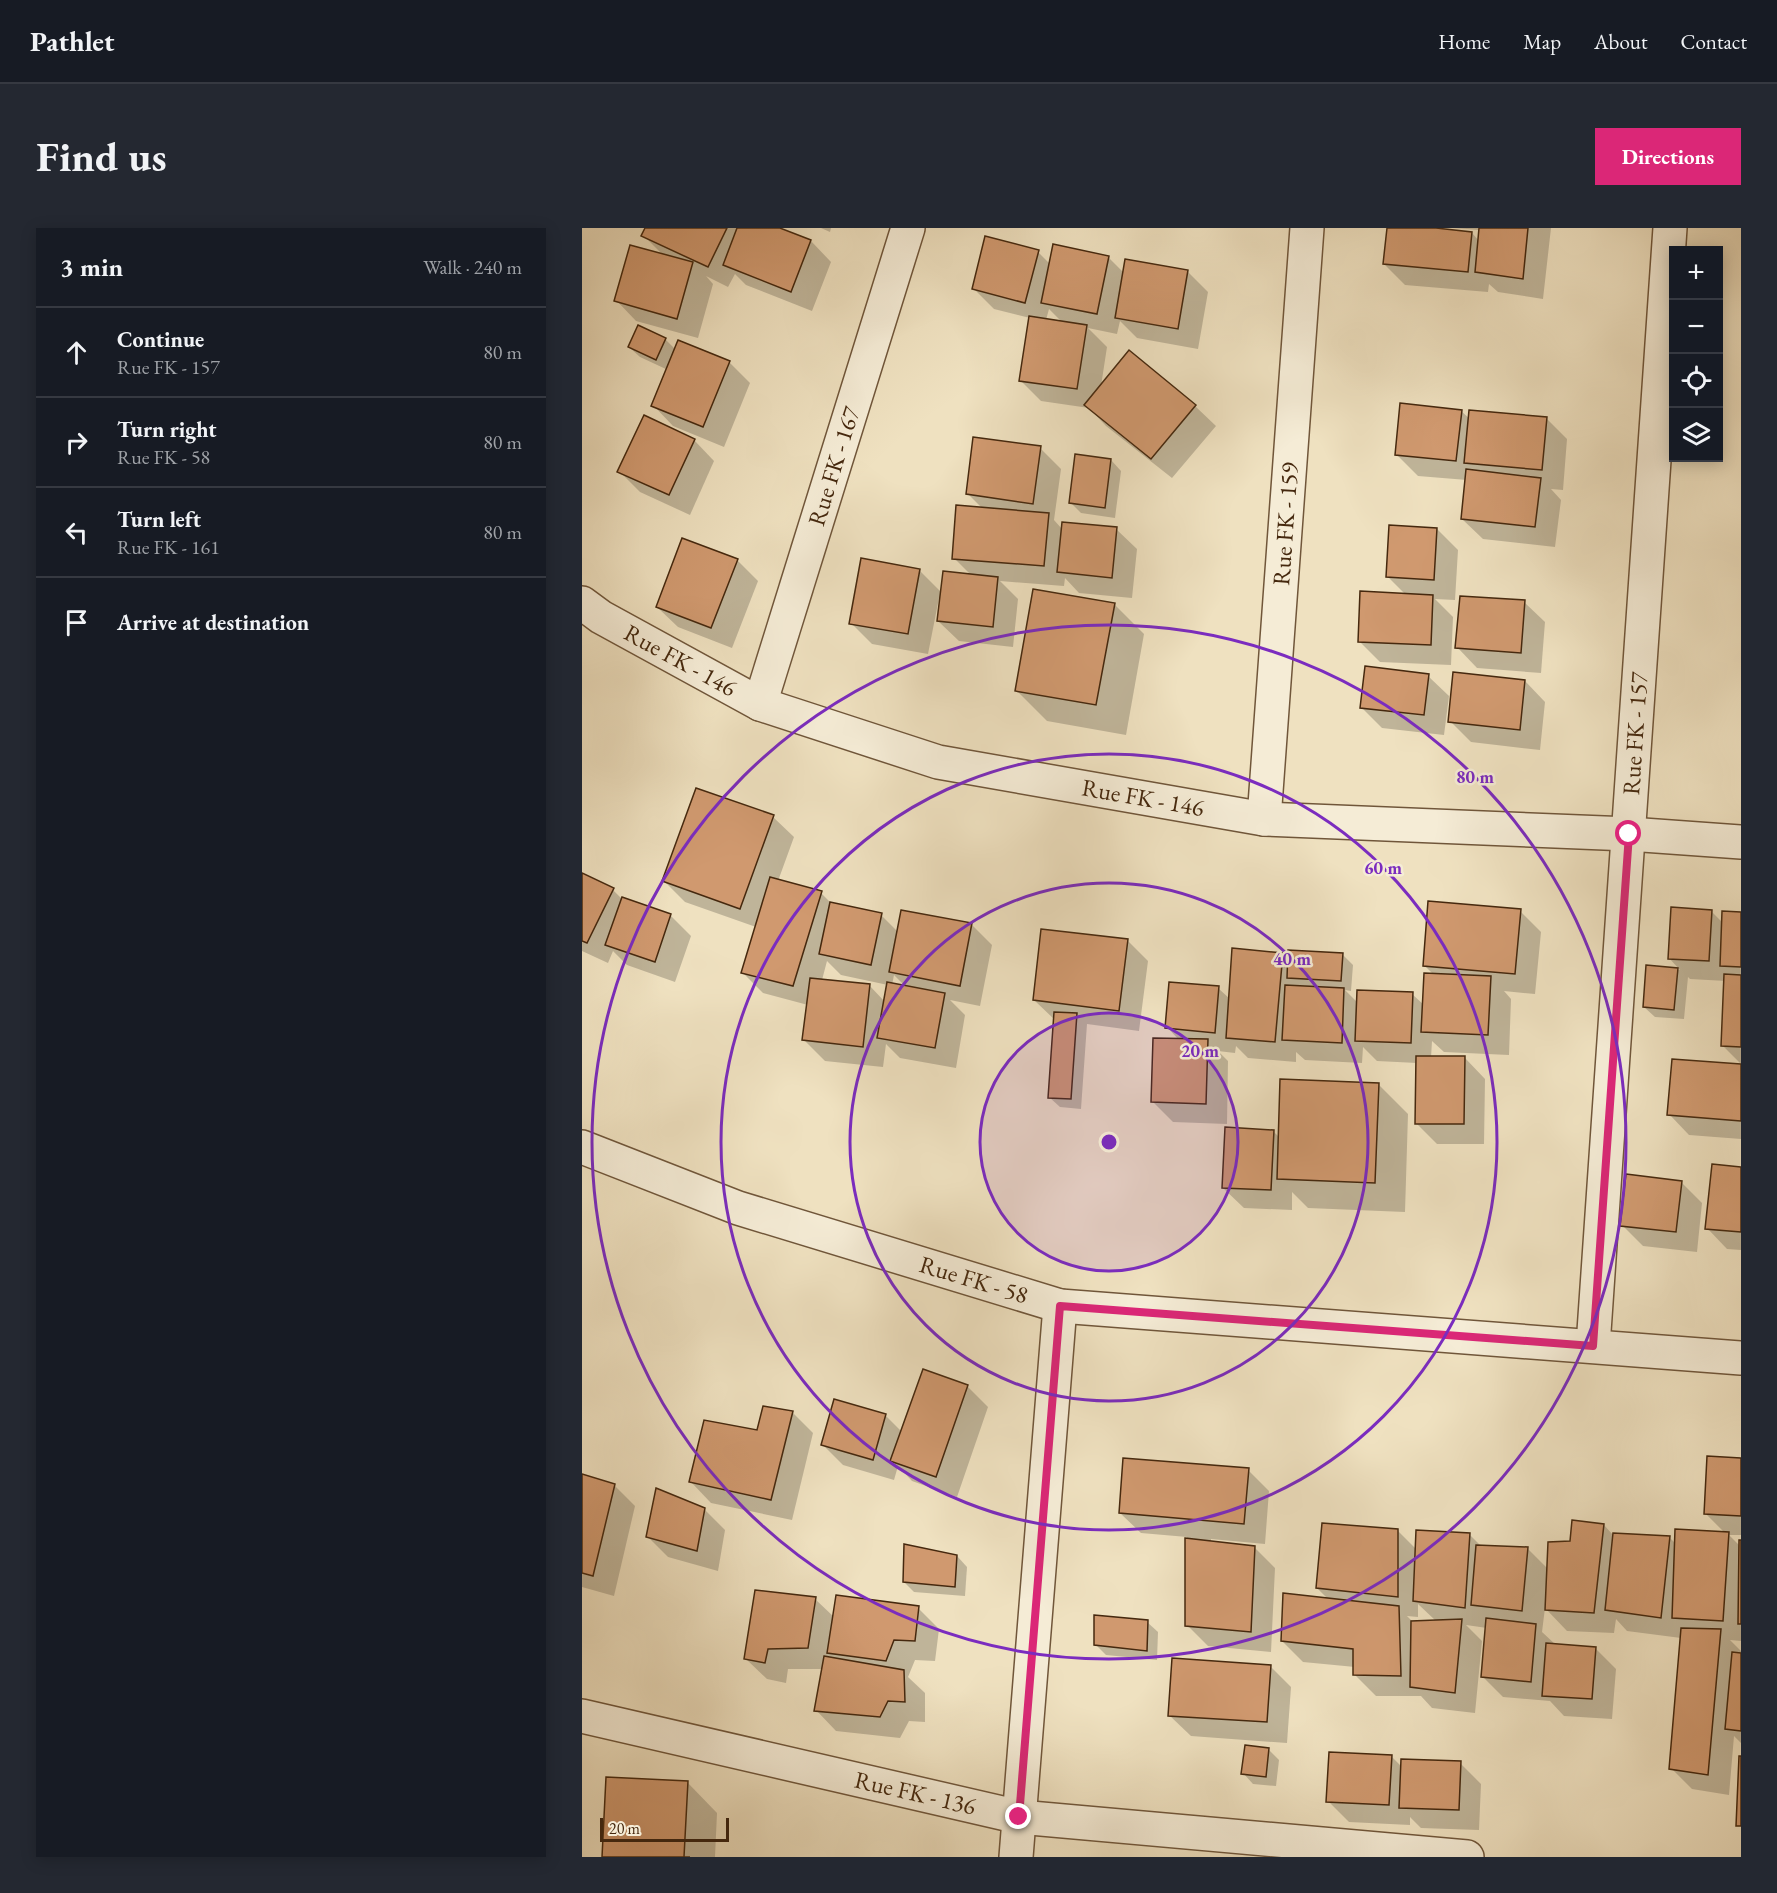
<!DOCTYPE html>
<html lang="en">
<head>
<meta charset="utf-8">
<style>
	:root { --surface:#171b24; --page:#242831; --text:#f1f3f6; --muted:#9ea1a6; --line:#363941; --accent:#db2777 }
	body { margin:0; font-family:"EB Garamond",serif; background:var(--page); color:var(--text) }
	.controls { position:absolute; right:18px; top:18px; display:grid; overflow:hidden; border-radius:0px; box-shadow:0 3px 15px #0003 }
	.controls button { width:54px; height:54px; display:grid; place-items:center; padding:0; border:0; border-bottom:2px solid var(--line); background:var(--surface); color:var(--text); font:30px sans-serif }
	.scale { position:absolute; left:18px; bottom:15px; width:129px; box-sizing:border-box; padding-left:6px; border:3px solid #45280e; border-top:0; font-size:16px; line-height:21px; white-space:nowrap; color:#45280e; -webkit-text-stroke:4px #f5ecd6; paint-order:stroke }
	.stop { position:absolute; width:18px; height:18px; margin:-14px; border:4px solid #db2777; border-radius:50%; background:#fff }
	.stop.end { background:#db2777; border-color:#fff; box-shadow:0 2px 6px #0008 }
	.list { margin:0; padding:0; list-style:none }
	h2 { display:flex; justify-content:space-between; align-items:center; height:78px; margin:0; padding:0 24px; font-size:26px }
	h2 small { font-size:20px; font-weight:400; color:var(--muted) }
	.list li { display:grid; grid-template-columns:39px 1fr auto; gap:18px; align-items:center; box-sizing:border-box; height:90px; padding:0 24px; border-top:2px solid var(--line) }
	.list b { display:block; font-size:22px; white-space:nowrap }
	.list p { margin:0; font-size:20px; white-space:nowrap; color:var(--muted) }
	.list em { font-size:20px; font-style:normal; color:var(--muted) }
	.icon { flex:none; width:33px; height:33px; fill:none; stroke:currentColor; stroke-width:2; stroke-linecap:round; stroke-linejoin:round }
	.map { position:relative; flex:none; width:1159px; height:1629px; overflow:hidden; border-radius:0px }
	header { display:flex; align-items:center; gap:36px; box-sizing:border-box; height:84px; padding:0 30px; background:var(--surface); border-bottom:2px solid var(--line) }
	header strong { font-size:28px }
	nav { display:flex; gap:33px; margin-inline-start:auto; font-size:21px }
	.intro { display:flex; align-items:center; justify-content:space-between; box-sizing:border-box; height:144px; padding:0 36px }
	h1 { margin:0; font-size:42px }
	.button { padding:15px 27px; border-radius:0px; background:var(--accent); color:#fff; font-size:21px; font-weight:700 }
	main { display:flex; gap:36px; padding:0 36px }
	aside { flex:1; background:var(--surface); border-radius:0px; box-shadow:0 3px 15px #0003 }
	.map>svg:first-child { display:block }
	.shadow { fill:#0003; fill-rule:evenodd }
	.building { fill:#d0996f; stroke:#45280e; stroke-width:1.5 }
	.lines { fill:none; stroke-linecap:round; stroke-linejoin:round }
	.minor-casing { stroke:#70563a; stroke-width:36 }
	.minor { stroke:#f5ecd6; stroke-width:33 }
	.route { stroke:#db2777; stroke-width:8 }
	.ring { fill:none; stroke:#7b2cbf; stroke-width:3 }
	.labels { text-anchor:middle; stroke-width:5; stroke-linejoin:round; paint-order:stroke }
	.street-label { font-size:24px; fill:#45280e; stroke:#f5ecd6 }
	.centre { fill:#7b2cbf; stroke:#f5ecd6; stroke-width:3 }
	.ring-label { font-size:18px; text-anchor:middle; font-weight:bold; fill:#7b2cbf; stroke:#f5ecd6; stroke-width:5; stroke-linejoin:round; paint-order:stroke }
</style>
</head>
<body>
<header>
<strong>Pathlet</strong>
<nav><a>Home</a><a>Map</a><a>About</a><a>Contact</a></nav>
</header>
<div class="intro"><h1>Find us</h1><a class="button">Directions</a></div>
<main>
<aside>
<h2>3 min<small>Walk · 240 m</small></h2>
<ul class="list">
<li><svg class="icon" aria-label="ahead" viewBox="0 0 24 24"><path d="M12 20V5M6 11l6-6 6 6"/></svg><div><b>Continue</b><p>Rue FK - 157</p></div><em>80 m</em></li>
<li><svg class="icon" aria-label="right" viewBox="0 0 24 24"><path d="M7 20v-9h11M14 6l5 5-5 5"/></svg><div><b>Turn right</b><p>Rue FK - 58</p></div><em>80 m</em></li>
<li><svg class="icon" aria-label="left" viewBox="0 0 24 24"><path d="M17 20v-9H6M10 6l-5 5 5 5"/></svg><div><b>Turn left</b><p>Rue FK - 161</p></div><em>80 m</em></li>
<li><svg class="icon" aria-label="arrive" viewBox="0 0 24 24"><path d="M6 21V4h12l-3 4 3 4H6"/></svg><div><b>Arrive at destination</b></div></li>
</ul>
</aside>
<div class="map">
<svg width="1159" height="1629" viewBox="0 0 1159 1629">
	<rect width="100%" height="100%" fill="#efe1c0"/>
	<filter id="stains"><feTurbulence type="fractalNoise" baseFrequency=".00333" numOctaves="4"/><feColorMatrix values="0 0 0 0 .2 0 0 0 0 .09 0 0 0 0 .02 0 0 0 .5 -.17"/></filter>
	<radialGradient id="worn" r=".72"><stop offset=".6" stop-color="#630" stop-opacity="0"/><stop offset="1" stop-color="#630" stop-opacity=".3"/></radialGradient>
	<!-- shadow -->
	<g class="shadow">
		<polygon points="65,0 194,0 229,13 249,34 230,83 164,57 153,46 146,59 124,48 131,56 116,110 54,93 34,72 81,27 61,7"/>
		<polygon points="239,0 249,0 248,4"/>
		<polygon points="806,0 839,0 890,5 897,13 898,2 872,0 969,0 961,71 916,64 907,56 906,64 823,57 802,36"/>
		<path d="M456 24 468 36 526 29 542 45 605 43 626 64 616 121 555 110 538 93 535 106 506 100 525 119 519 158 613 178 634 198 590 250 524 198 507 180 459 173 438 152 448 90 412 81 391 60ZM467 81 481 95 464 92Z"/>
		<polygon points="83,111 94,122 147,134 168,155 142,219 91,198 71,177 86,142 58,129 47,119"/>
		<polygon points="879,183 888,191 964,190 985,211 981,262 969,261 979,272 973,319 901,311 880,291 885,252 836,248 815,227"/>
		<polygon points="112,212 132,233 108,287 58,264 37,243"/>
		<polygon points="458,220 479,241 472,292 480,301 534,301 555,321 550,370 497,365 483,350 482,358 418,353 436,371 431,419 377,413 356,393 359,370 357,370 346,426 290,416 269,395 337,342 360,365 389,347 372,330 401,281 385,265"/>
		<polygon points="529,232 539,243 533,290 499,285 489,275"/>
		<polygon points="855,301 876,322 873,372 853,371 871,389 869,437 798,434 777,413 824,367 806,349"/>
		<polygon points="155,332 176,353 150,420 96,399 75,379"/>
		<polygon points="942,374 963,394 959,445 895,440 875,419"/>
		<polygon points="532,376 562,406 544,507 465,493 435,463"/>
		<polygon points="846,448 867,468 862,507 800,500 779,479"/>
		<polygon points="943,453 963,474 958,522 889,514 868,493"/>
		<path d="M191 589 212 609 196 653 239 665 251 677 299 687 316 704 389 696 410 717 398 778 368 772 383 787 374 840 318 830 304 816 301 839 243 833 222 812 226 777 181 765 161 745 174 699 103 674 82 653ZM245 733 259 747 306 757 303 774 287 757 240 752ZM312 747 324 759 310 757Z"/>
		<polygon points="0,647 31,662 40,671 88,687 109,708 93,754 45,737 31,723 26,735 0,723"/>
		<polygon points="938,683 959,704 953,766 922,763 929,771 927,827 862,824 850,813 849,830 883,830 903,851 902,916 855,916 834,895 835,835 795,833 781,819 780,835 723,832 714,824 714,834 666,830 654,818 653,825 636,823 646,833 645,896 591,894 570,873 597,812 585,799 636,760 648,771 700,726 707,733 761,727 771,737 769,763 763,762 776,775 830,766 842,777 852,747 842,737"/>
		<polygon points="1129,683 1141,695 1142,685 1159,686 1159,836 1140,817 1144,753 1108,751 1106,749 1102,791 1073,789 1062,779 1066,739 1098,742 1087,730"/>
		<polygon points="545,712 566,733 557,803 505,796 499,881 478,879 467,869 473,792 452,772"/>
		<polygon points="1091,832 1159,838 1159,911 1107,907 1087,886"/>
		<polygon points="796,856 826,886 823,984 726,980 710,964 710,982 662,980 641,960 691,903 698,910"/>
		<polygon points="1131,937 1159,940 1159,1022 1145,1021 1125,1000"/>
		<polygon points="1099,954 1120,975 1115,1024 1061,1018 1040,997"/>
		<polygon points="385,1158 406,1179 375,1269 330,1253 316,1238 312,1252 261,1237 240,1216 303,1187 320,1204"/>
		<polygon points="210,1184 231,1205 210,1292 129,1275 109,1254 176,1203"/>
		<path d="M1126 1230 1159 1232V1307H1147L1158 1318 1159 1313V1413L1148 1412 1159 1423V1515L1152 1508 1147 1567 1110 1561 1089 1540 1099 1410 1045 1403 1034 1391 1032 1405 985 1403 963 1380 960 1404 974 1417 1013 1420 1034 1441 1030 1491 982 1488 968 1473 921 1469 900 1448 905 1400 884 1397 900 1413 893 1485 850 1480 839 1468H794L773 1447V1439L721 1434 700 1413 747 1372 735 1360 816 1303 835 1322 887 1306 900 1319 945 1320 966 1341 990 1315 1022 1297 1031 1307 1087 1309 1094 1316 1144 1306 1124 1286ZM836 1376 854 1393 831 1394 825 1388 836 1389Z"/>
		<polygon points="666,1242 687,1263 683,1316 629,1311 629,1314 672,1319 693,1340 689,1424 626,1418 605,1397 605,1309 559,1305 538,1285"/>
		<polygon points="0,1248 32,1257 53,1278 32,1368 0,1359"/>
		<polygon points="122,1281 143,1302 136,1343 86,1329 65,1308"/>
		<polygon points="375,1328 385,1339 383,1368 332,1364 322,1354"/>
		<polygon points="233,1371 252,1389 336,1380 357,1401 353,1433 333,1432 326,1449 343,1465 343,1494 327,1493 318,1510 254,1503 234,1482 241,1441 206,1441 204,1455 185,1451 164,1431"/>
		<polygon points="565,1394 576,1404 575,1432 524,1427 513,1416"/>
		<polygon points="688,1438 709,1459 705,1515 609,1508 588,1488"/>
		<polygon points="687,1522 697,1532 694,1558 671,1556 661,1545"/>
		<polygon points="809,1528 820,1539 878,1535 899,1556 897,1602 839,1600 828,1589 828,1597 767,1594 746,1573"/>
		<polygon points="105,1554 135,1585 133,1629 21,1629"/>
	</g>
	<!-- building -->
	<g class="building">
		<polygon points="63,0 145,0 126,39 59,8"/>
		<polygon points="155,0 198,0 229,12 209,64 141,37"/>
		<polygon points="805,0 854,0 890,4 886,44 801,36"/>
		<polygon points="897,0 946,0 941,51 893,44"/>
		<polygon points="403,8 457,22 443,75 390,61"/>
		<polygon points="471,16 527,28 515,86 459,75"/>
		<polygon points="48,17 111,34 95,91 32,73"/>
		<polygon points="543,31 606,42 596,101 533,90"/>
		<polygon points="447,88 505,97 495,161 437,153"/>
		<polygon points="56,97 84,110 74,132 46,119"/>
		<polygon points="96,112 148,133 121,199 69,178"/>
		<polygon points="547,122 614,177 569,231 502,177"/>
		<polygon points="818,175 880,182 874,233 813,227"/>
		<polygon points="887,182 965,189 960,242 882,235"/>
		<polygon points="62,187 113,211 87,267 35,244"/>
		<polygon points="391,209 459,218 451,276 384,266"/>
		<polygon points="493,226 529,231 523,280 487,275"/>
		<polygon points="884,241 959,250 953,299 879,291"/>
		<polygon points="374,277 467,285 462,338 370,331"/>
		<polygon points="480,294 535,299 530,350 475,344"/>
		<polygon points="807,297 855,300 852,352 804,349"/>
		<polygon points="100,310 156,331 129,400 74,379"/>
		<polygon points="279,330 338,341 326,406 267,396"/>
		<polygon points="361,343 416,349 411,399 355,393"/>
		<polygon points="451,361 533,375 514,477 433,463"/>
		<polygon points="778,363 851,367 849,417 776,414"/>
		<polygon points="878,368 943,372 939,425 873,420"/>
		<polygon points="783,438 847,446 842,487 778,480"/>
		<polygon points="871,444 943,452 938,502 866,494"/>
		<polygon points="114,560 192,587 158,681 80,653"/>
		<polygon points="0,645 32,660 5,715 0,713"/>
		<polygon points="188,649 240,663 211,758 159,745"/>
		<polygon points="40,669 89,686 73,734 23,717"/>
		<polygon points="846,673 939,681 933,746 841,738"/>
		<polygon points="248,674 300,685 289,737 237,726"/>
		<polygon points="1089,679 1130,682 1127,733 1086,731"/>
		<polygon points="319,682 390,695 378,758 307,744"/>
		<polygon points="1140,683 1159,684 1159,739 1138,738"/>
		<polygon points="459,701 546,711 537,783 451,772"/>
		<polygon points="650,720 701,725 693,814 644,810"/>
		<polygon points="706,722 761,725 759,753 705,750"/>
		<polygon points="1064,737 1096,740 1092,782 1061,779"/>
		<polygon points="842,745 909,748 906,807 839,804"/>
		<polygon points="1142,746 1159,747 1159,819 1139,818"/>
		<polygon points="228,750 288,756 281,819 220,812"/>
		<polygon points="305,754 363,765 353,820 295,810"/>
		<polygon points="587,754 637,758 633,805 583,800"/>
		<polygon points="703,757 762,760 760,815 700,812"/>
		<polygon points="775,762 831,764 829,815 773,813"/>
		<polygon points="472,784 495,785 489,871 466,870"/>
		<polygon points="571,810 626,811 624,876 569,874"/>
		<polygon points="834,828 883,828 882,896 833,896"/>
		<polygon points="1090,831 1159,836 1159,893 1085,887"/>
		<polygon points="698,851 797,855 793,955 695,951"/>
		<polygon points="643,899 692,902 689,962 640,960"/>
		<polygon points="1130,936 1159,939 1159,1004 1123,1001"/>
		<polygon points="1044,946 1100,953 1094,1004 1038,998"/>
		<polygon points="341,1141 386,1157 354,1249 308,1233"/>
		<polygon points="252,1171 304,1186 291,1232 239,1217"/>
		<polygon points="181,1178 211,1183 189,1272 107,1254 122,1192 175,1202"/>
		<polygon points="1125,1228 1159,1230 1159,1288 1122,1286"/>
		<polygon points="541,1230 667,1240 662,1296 537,1285"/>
		<polygon points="0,1246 33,1256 11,1348 0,1345"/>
		<polygon points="74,1260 123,1280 115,1323 64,1309"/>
		<polygon points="990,1292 1022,1296 1012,1385 963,1382 966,1314 988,1313"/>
		<polygon points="740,1295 816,1301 816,1369 734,1360"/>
		<polygon points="1093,1301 1147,1304 1141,1393 1090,1390"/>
		<polygon points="834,1302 888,1305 883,1380 831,1373"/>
		<polygon points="1031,1305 1088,1308 1079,1390 1023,1382"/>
		<polygon points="603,1310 673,1318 669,1404 603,1398"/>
		<polygon points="1157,1312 1159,1312 1159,1396 1156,1396"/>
		<polygon points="322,1316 375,1327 373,1359 321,1354"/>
		<polygon points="894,1317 946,1319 940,1383 889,1377"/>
		<polygon points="173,1362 234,1369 226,1420 186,1421 183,1435 162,1431"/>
		<polygon points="701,1365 817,1378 819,1448 771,1447 771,1421 699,1413"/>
		<polygon points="254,1367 337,1378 333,1413 312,1412 304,1433 245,1425"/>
		<polygon points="512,1387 566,1392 565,1423 512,1417"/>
		<polygon points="904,1390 954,1396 949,1454 899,1449"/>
		<polygon points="880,1391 873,1465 828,1459 829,1393"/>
		<polygon points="1099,1400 1139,1401 1126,1547 1087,1541"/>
		<polygon points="964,1415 1014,1419 1010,1471 960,1468"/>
		<polygon points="1150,1424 1159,1425 1159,1503 1143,1501"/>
		<polygon points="242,1428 322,1442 323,1474 306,1473 298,1489 232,1483"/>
		<polygon points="590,1430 689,1437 685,1494 586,1488"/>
		<polygon points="663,1517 687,1520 684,1549 659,1546"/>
		<polygon points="747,1524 810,1527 807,1577 744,1574"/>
		<polygon points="1157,1528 1159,1528 1159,1598 1154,1598"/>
		<polygon points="819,1531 879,1533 877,1582 817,1580"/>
		<polygon points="24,1549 106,1553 102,1629 108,1629 20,1629"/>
	</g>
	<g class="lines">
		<defs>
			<g id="minor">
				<path id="s1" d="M0 375 19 389 178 476 356 534 682 591 1047 606 1159 614"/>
				<path id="s2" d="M178 476 326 0"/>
				<path id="s3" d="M682 591 725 0"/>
				<path id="s4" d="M0 919 156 980 478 1078 1159 1130"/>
				<path id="s5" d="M1011 1118 1088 0"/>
				<path id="s6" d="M0 1488 437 1589 885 1629"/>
				<polyline points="434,1629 478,1078"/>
			</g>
		</defs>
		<!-- minor casing -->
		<use href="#minor" class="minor-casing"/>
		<!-- minor -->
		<use href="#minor" class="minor"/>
	</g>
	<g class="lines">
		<!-- route -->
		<polyline class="route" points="437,1589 478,1078 1011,1118 1047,606"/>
	</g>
	<!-- distance rings -->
	<circle cx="527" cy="914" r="129" fill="#7b2cbf" fill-opacity=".12"/>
	<g class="ring">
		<circle cx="527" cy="914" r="129"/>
		<circle cx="527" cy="914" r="259"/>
		<circle cx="527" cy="914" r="388"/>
		<circle cx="527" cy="914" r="517"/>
	</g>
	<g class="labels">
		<!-- street labels -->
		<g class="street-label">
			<text dy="8" stroke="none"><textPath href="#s2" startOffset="249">Rue FK - 167</textPath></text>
			<text dy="8" stroke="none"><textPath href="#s3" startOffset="296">Rue FK - 159</textPath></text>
			<text dy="8" stroke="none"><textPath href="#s1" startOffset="114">Rue FK - 146</textPath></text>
			<text dy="8" stroke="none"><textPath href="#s5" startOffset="614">Rue FK - 157</textPath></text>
			<text dy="8" stroke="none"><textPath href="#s1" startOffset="600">Rue FK - 146</textPath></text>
			<text dy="8" stroke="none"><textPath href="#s4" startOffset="414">Rue FK - 58</textPath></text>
			<text dy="8" stroke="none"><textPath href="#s6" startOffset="342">Rue FK - 136</textPath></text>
		</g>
	</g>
	<circle cx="527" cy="914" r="9" class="centre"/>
	<g class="ring-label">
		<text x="893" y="555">80 m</text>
		<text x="801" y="646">60 m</text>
		<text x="710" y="737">40 m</text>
		<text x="618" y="829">20 m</text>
	</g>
	<rect width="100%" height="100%" filter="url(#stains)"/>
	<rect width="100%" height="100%" fill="url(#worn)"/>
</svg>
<div class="controls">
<button>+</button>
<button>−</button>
<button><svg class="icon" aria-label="locate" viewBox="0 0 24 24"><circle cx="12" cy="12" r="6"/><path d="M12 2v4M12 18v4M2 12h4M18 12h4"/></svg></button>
<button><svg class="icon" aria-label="layers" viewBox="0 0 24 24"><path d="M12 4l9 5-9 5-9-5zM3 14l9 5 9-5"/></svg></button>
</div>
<div class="scale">20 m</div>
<div class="stop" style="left:1047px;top:606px"></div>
<div class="stop end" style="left:437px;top:1589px"></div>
</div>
</main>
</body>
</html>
